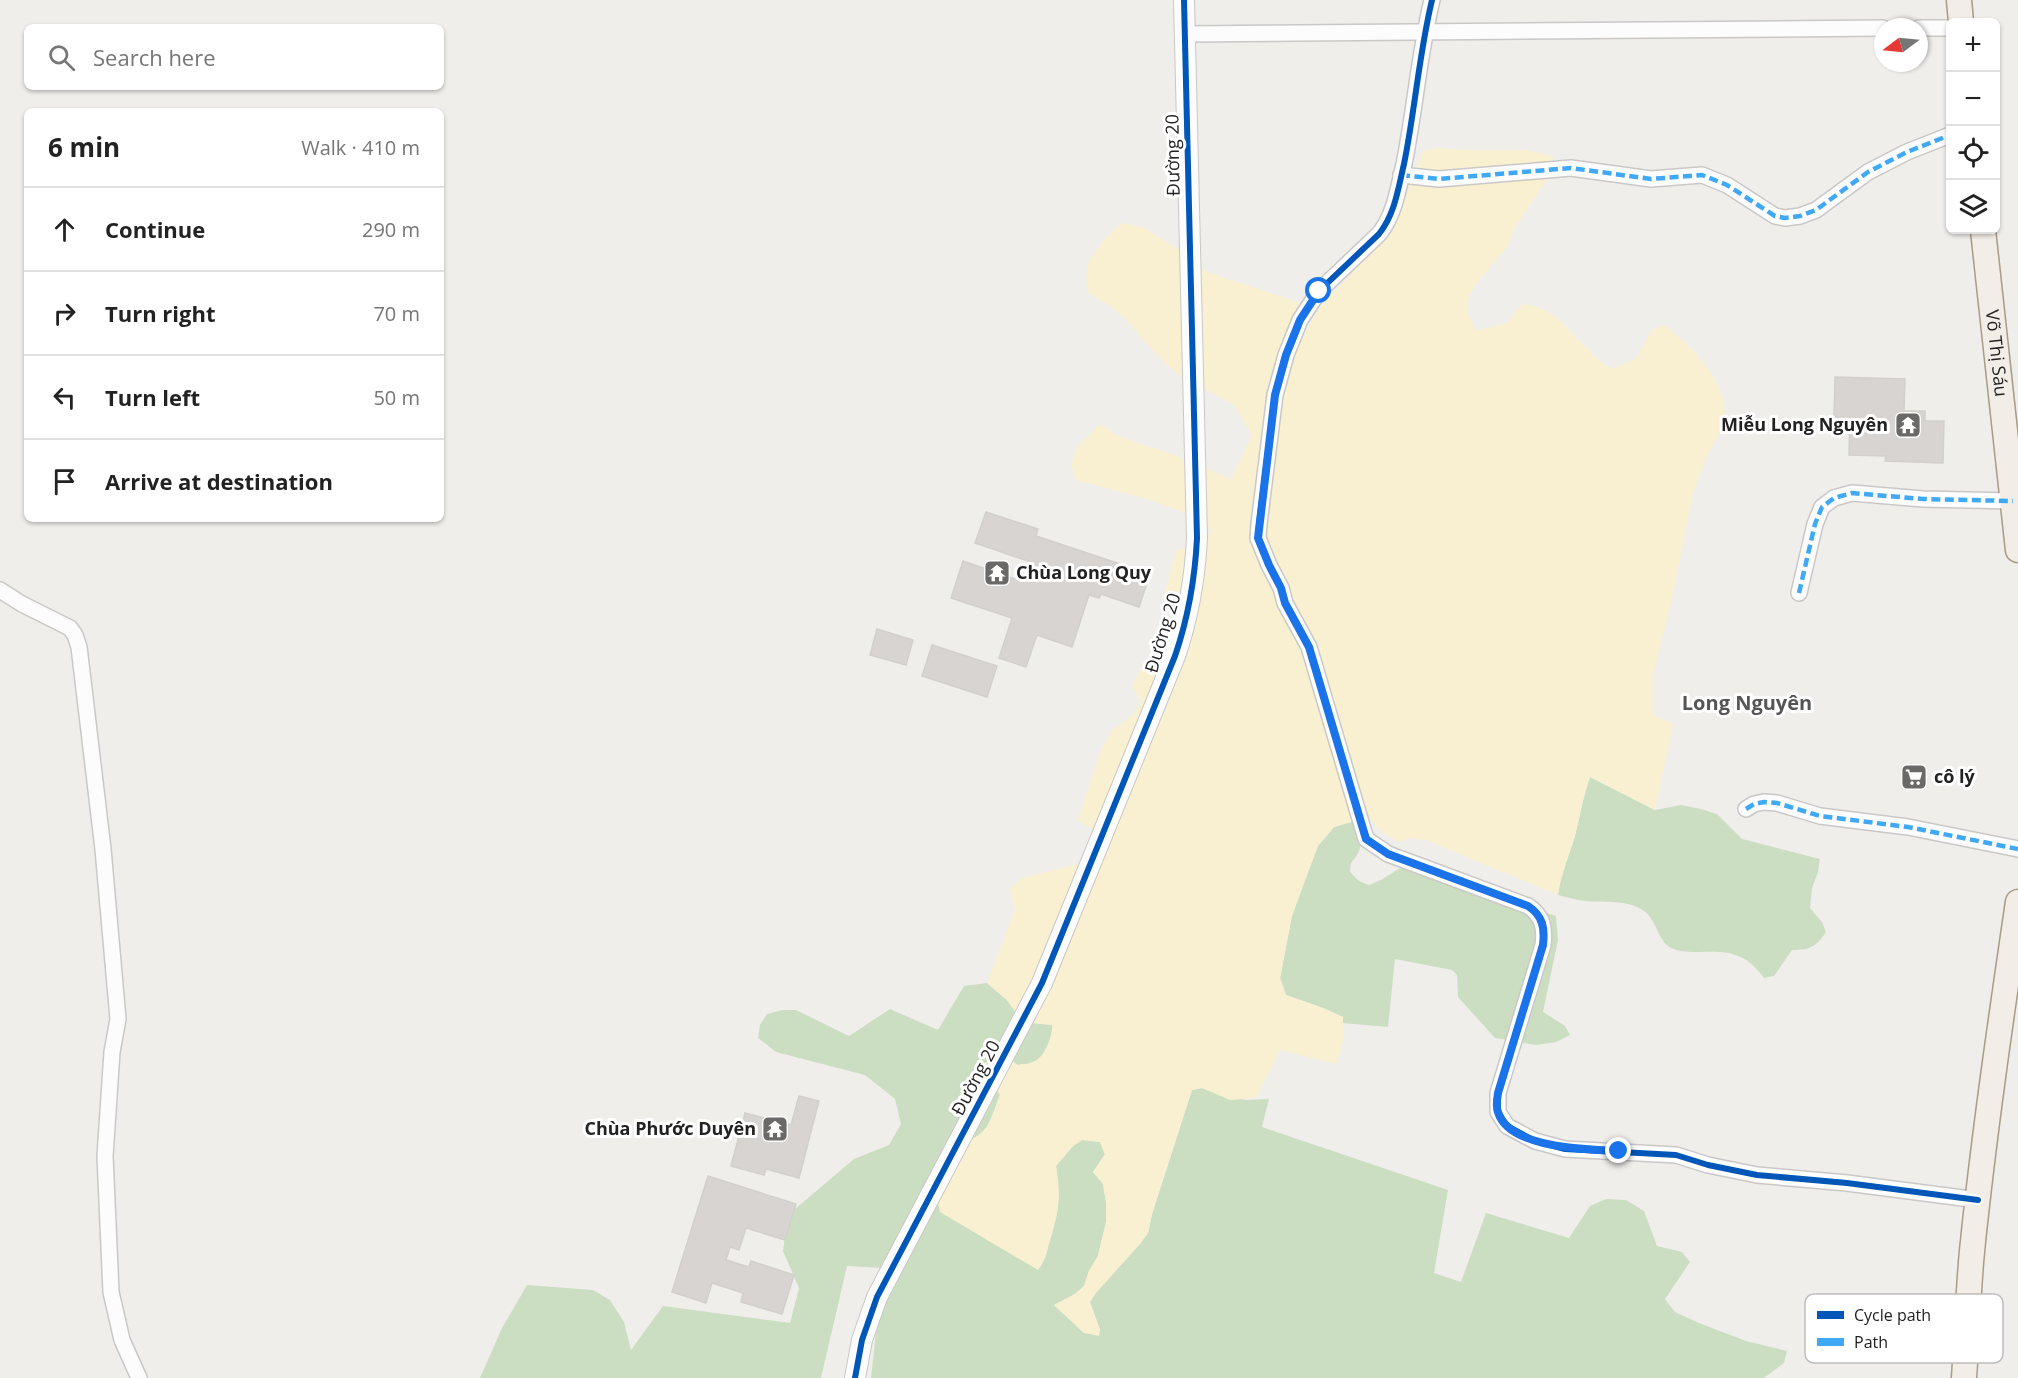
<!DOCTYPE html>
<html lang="en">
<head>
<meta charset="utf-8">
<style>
	:root { --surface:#fff; --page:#f6f6f6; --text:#222; --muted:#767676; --line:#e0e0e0 }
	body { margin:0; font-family:"Open Sans",sans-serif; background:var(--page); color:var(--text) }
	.controls { position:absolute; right:18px; top:18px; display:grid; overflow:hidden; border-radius:9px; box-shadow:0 2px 4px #0004 }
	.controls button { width:54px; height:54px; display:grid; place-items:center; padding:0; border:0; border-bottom:2px solid var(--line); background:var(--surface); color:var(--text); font:30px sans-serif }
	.compass { position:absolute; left:1874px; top:18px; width:54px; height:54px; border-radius:50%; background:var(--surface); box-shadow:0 2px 4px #0004; rotate:254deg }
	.stop { position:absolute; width:18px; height:18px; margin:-14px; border:4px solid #1a73e8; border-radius:50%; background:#fff }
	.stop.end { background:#1a73e8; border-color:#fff; box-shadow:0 2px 6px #0008 }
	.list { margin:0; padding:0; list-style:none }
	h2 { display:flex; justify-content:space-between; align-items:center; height:78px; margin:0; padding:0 24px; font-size:26px }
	h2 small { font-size:20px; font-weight:400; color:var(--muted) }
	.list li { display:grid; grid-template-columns:39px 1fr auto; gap:18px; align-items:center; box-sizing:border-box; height:84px; padding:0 24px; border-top:2px solid var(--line) }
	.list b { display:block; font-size:22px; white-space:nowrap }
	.list em { font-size:20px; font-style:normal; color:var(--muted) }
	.icon { flex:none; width:33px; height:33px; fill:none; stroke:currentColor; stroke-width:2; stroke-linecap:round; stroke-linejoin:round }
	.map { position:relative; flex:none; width:2018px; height:1378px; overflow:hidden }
	.search { position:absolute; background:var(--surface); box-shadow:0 2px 4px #0004; left:24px; top:24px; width:420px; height:66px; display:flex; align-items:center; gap:15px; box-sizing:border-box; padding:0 21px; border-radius:9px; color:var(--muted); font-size:22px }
	.panel { position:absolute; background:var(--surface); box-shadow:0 2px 4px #0004; left:24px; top:108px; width:420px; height:414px; border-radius:9px }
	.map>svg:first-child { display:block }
	.forest { fill:#cbdec1 }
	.sand { fill:#f8f0d0 }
	.building { fill:#d7d4d2; stroke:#d3d0cc; stroke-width:1.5 }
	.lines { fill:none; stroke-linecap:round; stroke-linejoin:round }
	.minor-casing { stroke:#c9c8c7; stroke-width:18 }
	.tertiary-casing { stroke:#c9c8c7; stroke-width:22 }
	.primary-casing { stroke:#a79c86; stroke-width:27 }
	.minor { stroke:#fdfcfc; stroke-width:15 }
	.tertiary { stroke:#fdfcfc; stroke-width:20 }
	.primary { stroke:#f3ede7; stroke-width:24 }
	.quiet { stroke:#3fa9f5; stroke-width:4.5; stroke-dasharray:9 4.5; stroke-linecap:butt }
	.cycleway-casing { stroke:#fff; stroke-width:10 }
	.cycleway { stroke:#0057b8; stroke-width:6 }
	.route { stroke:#1a73e8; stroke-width:8 }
	.labels { text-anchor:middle; stroke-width:6; stroke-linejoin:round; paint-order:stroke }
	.street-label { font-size:18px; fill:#222; stroke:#fff }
	.poi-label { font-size:18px; font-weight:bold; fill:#222; stroke:#fff; text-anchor:end }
	.neighbourhood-label { font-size:20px; font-weight:bold; fill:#555; stroke:#fff }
	.key { fill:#fff; stroke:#bdbdbd; stroke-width:1.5 }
	.key-label { font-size:16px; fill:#222 }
</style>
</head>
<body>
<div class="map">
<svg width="2018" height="1378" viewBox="0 0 2018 1378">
	<rect width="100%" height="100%" fill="#f0eeeb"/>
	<!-- forest -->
	<g class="forest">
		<path d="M1590 777 1655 810 1681 805 1701 809 1717 814 1742 839 1820 859 1818 872 1812 888 1810 908 1822 922 1826 932C1816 947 1810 950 1792 950L1774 976 1764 978C1745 952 1728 951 1699 952 1690 952 1679 952 1671 948 1657 940 1657 920 1644 911 1627 899 1605 903 1585 901 1576 900 1567 897 1558 895 1561 874 1569 856 1575 836 1580 816 1583 797 1590 777Z"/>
		<path d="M1351 822 1358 824C1361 841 1364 849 1351 863L1350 872 1359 881 1369 885 1381 880 1400 868 1556 916 1558 940 1543 1012 1565 1026 1570 1035 1556 1042 1536 1045 1495 1038 1458 997 1457 975 1452 970 1395 959 1388 1027 1343 1023V1017L1323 1008 1286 995 1280 978 1292 916 1309 868 1318 846 1334 827Z"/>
		<path d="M987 983 1007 1000 1016 1013 1032 1023 1052 1025C1053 1035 1046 1054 1037 1060 1031 1064 1024 1064 1017 1065L1009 1057 991 1080 1000 1095C988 1125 989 1137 955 1144L1049 1243C1059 1212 1061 1198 1056 1166L1073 1146 1082 1140 1100 1142 1105 1154 1093 1172 1103 1184 1106 1202V1222L1098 1256 1089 1271 1084 1286 1075 1294 1054 1305 1084 1333 1100 1330 1090 1302 1095 1294 1148 1233 1152 1214 1192 1090 1202 1088 1246 1100 1269 1099 1262 1127 1448 1190 1434 1273 1461 1282 1486 1213 1569 1238 1590 1206 1606 1199 1626 1200 1644 1211 1657 1246 1682 1252 1690 1262 1665 1299 1675 1312 1699 1323 1746 1341 1787 1351 1784 1363 1764 1378H871L883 1268 847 1266 821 1378H480L502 1328 527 1285 593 1290 610 1300 624 1322 631 1350 663 1306 790 1323 799 1288 783 1251 788 1215 854 1159 889 1145 901 1124 895 1099 865 1075 776 1052 758 1038 760 1025 767 1014 783 1010H796L849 1036 890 1009 938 1030 964 986Z"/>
	</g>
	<!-- sand -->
	<g class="sand">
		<path d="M1441 148 1462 150H1526L1553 156 1549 177 1514 229 1509 245 1476 284 1468 298V314L1476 331 1507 323 1522 304C1530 306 1539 307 1545 310 1571 325 1586 354 1612 369L1636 359 1652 330 1665 325 1693 350 1712 374 1723 398 1726 421 1707 456 1693 493 1672 599 1653 675V715L1673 724 1655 810 1590 777C1583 797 1580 816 1575 836 1569 856 1561 874 1558 895L1426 840 1410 838 1401 842C1386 837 1377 829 1368 816L1316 652 1290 601 1264 532 1279 400 1295 352 1320 307 1394 230 1410 183 1424 150Z"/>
		<path d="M1122 223 1145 228 1182 252 1207 272 1304 304 1274 378 1252 536 1256 555 1308 661 1358 824 1351 822 1334 827 1318 846 1292 916 1280 978 1286 995 1323 1008 1343 1017V1041L1336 1064 1280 1050 1256 1098 1230 1100 1202 1088 1192 1090 1152 1214 1148 1233 1141 1243 1095 1294 1090 1302 1100 1330 1099 1336 1084 1333 1054 1305 1075 1294 1084 1286 1089 1271 1098 1256 1106 1222V1202L1103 1184 1093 1172 1105 1155 1100 1142 1082 1140 1073 1146 1056 1166C1061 1197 1059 1210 1050 1240 1047 1252 1046 1260 1038 1270L940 1212 936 1191 955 1144C989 1137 988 1125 1000 1095L991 1080 982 1071 983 1064 993 1059 1009 1057 1017 1065C1024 1064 1031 1064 1037 1060 1046 1054 1053 1035 1052 1025L1032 1023 1016 1013 1007 1000 987 983 1015 910 1010 889 1023 878 1084 862 1096 832 1078 820 1100 752 1111 731 1132 716 1141 702 1132 686 1143 664 1156 663 1173 652 1182 614 1164 596 1176 551 1198 543 1212 531 1201 518 1147 499 1076 480 1071 464 1078 446 1100 424 1118 436 1180 457 1231 479 1252 435 1234 405 1209 391 1187 382 1164 362 1142 339 1127 320 1110 306 1087 292C1087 284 1086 275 1087 268 1089 254 1111 232 1122 223Z"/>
	</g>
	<!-- building -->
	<g class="building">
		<polygon points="1835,377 1905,379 1904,411 1925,411 1925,421 1944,421 1943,463 1885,461 1886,456 1849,455 1850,417 1834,417"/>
		<polygon points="986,512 1038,529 1036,536 1150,574 1139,607 1101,594 1099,598 1089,595 1072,647 1037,635 1026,667 999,658 1012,618 951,598 963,561 1024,582 1031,562 975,543"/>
		<polygon points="877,629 913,640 906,665 870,655"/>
		<polygon points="932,645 997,666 987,697 922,676"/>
		<polygon points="799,1096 819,1101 799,1178 766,1169 764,1175 731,1166 745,1113 791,1125"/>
		<polygon points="708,1176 796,1204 785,1240 746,1228 739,1250 730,1247 726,1260 749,1267 751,1261 794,1275 782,1314 741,1302 743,1293 712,1283 706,1303 672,1292"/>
	</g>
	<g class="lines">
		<defs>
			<g id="minor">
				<path d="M1432 0C1419 54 1415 110 1404 164 1398 189 1395 214 1379 234L1319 291 1300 320 1286 355 1275 395 1259 524 1258 538 1269 565 1281 588 1285 603 1309 647 1366 839 1388 854 1528 906C1543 916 1545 928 1543 945L1498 1093V1112L1507 1126 1535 1141 1565 1149 1676 1155 1708 1165 1757 1175 1847 1183 1978 1200"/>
				<polyline points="1919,28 1950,28"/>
				<polyline points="1185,34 1883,28"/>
				<polyline points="1401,175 1439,179 1571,168 1651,179 1702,175 1727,185 1775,216 1785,218 1800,216 1816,210 1868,172 1907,152 1950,135"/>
				<polyline points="0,590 22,604 70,628 75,635 79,647 103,849 118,1019 112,1052 105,1156 111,1292 122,1340 139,1378"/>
				<polyline points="1799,593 1815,524 1822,507 1834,498 1852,493 1923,499 2013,501"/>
				<polyline points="1746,809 1754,804 1764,802 1777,803 1820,816 1908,827 2018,849"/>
			</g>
			<path id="tertiary" d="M855 1378 862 1340 877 1297 1042 983 1175 656C1188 618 1195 579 1197 538L1184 0"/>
			<g id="primary">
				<polyline points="1959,0 1961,22"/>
				<path id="s1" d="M1983 230 2018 550"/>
				<path d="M1964 1378C1967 1336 1968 1293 1972 1251 1984 1134 2001 1018 2018 902"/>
			</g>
		</defs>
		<!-- minor casing -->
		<use href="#minor" class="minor-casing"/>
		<!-- tertiary casing -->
		<use href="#tertiary" class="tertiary-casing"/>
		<!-- primary casing -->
		<use href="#primary" class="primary-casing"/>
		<!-- minor -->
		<use href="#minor" class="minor"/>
		<!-- tertiary -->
		<use href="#tertiary" class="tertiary"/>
		<!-- primary -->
		<use href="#primary" class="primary"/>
		<!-- quiet -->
		<g class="quiet">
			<polyline points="1401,175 1439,179 1571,168 1651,179 1702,175 1727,185 1775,216 1785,218 1800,216 1816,210 1868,172 1907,152 1950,135"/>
			<polyline points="1799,593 1815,524 1822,507 1834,498 1852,493 1923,499 2013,501"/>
			<polyline points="1746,809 1754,804 1764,802 1777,803 1820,816 1908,827 2018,849"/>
		</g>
		<defs>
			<g id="cycleway">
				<path d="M1432 0C1419 54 1415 110 1404 164 1398 189 1395 214 1379 234L1319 291 1300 320 1286 355 1275 395 1259 524 1258 538 1269 565 1281 588 1285 603 1309 647 1366 839 1388 854 1528 906C1543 916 1545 928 1543 945L1498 1093V1112L1507 1126 1535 1141 1565 1149 1676 1155 1708 1165 1757 1175 1847 1183 1978 1200"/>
				<path d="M855 1378 862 1340 877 1297 1042 983 1175 656C1188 618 1195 579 1197 538L1184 0"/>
			</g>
		</defs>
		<!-- cycleway casing -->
		<use href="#cycleway" class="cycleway-casing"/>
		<!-- cycleway -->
		<use href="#cycleway" class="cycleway"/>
	</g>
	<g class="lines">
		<!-- route -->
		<path class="route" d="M1319 291 1300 320 1286 355 1275 395 1258 538 1269 565 1281 588 1285 603 1309 647 1366 839 1388 854 1528 906C1543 916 1545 928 1543 945L1498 1093C1497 1099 1496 1107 1498 1112 1509 1149 1588 1149 1619 1151"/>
	</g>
	<!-- icons -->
	<defs>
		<symbol id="temple-square" viewBox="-11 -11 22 22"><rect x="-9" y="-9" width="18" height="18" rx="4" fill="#6a6968" stroke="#fff"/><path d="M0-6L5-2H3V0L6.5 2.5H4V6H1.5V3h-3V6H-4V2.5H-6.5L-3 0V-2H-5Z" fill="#fff"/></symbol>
		<symbol id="supermarket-square" viewBox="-11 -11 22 22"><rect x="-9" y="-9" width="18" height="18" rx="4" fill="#6a6968" stroke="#fff"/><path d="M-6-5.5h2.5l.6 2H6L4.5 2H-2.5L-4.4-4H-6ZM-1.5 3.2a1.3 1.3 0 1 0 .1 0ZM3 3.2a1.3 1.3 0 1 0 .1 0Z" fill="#fff"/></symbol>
	</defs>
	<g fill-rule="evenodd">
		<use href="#temple-square" x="1893" y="410" width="30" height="30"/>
		<use href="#temple-square" x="982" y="558" width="30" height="30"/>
		<use href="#supermarket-square" x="1899" y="762" width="30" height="30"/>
		<use href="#temple-square" x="760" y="1114" width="30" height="30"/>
	</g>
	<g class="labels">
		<!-- street labels -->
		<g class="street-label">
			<text transform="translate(1173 155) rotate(-91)" y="6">Đường 20</text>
			<text dy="6" stroke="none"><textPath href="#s1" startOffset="124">Võ Thị Sáu</textPath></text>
			<text transform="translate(1163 633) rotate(-73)" y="6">Đường 20</text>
			<text transform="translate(976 1078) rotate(-62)" y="6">Đường 20</text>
		</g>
		<!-- poi labels -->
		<g class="poi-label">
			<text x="1888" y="431">Miễu Long Nguyên</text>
			<text x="1016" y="579" text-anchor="start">Chùa Long Quy</text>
			<text x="1934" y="783" text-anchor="start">cô lý</text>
			<text x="756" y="1135">Chùa Phước Duyên</text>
		</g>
		<!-- neighbourhood labels -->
		<g class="neighbourhood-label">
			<text x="1747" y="710">Long Nguyên</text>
		</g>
	</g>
	<!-- legend -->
	<rect x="1805" y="1294" width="198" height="69" rx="9" class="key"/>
	<rect x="1817" y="1311" width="27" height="8" fill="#0057b8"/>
	<rect x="1817" y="1338" width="27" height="8" fill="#3fa9f5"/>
	<g class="key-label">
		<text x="1854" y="1321">Cycle path</text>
		<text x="1854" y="1348">Path</text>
	</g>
</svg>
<div class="controls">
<button>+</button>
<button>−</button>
<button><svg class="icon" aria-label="locate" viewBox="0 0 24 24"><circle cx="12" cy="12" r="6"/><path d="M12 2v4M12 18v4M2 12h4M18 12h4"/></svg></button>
<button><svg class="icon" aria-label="layers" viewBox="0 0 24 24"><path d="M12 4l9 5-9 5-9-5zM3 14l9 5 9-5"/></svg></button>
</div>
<svg class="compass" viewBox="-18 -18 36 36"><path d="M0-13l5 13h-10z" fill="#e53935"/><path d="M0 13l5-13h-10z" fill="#767676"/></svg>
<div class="stop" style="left:1319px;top:291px"></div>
<div class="stop end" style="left:1619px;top:1151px"></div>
<div class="search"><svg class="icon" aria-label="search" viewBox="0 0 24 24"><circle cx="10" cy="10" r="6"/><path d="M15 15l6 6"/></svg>Search here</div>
<section class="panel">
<h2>6 min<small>Walk · 410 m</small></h2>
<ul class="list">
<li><svg class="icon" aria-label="ahead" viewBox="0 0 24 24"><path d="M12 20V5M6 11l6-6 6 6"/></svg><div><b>Continue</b></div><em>290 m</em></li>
<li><svg class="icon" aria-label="right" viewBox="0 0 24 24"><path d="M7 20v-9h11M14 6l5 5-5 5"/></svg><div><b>Turn right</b></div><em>70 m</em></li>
<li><svg class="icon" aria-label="left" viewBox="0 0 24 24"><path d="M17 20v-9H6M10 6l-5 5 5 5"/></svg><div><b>Turn left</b></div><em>50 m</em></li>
<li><svg class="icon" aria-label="arrive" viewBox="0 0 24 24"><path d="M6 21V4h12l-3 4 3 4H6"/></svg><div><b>Arrive at destination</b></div></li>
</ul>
</section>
</div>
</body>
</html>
